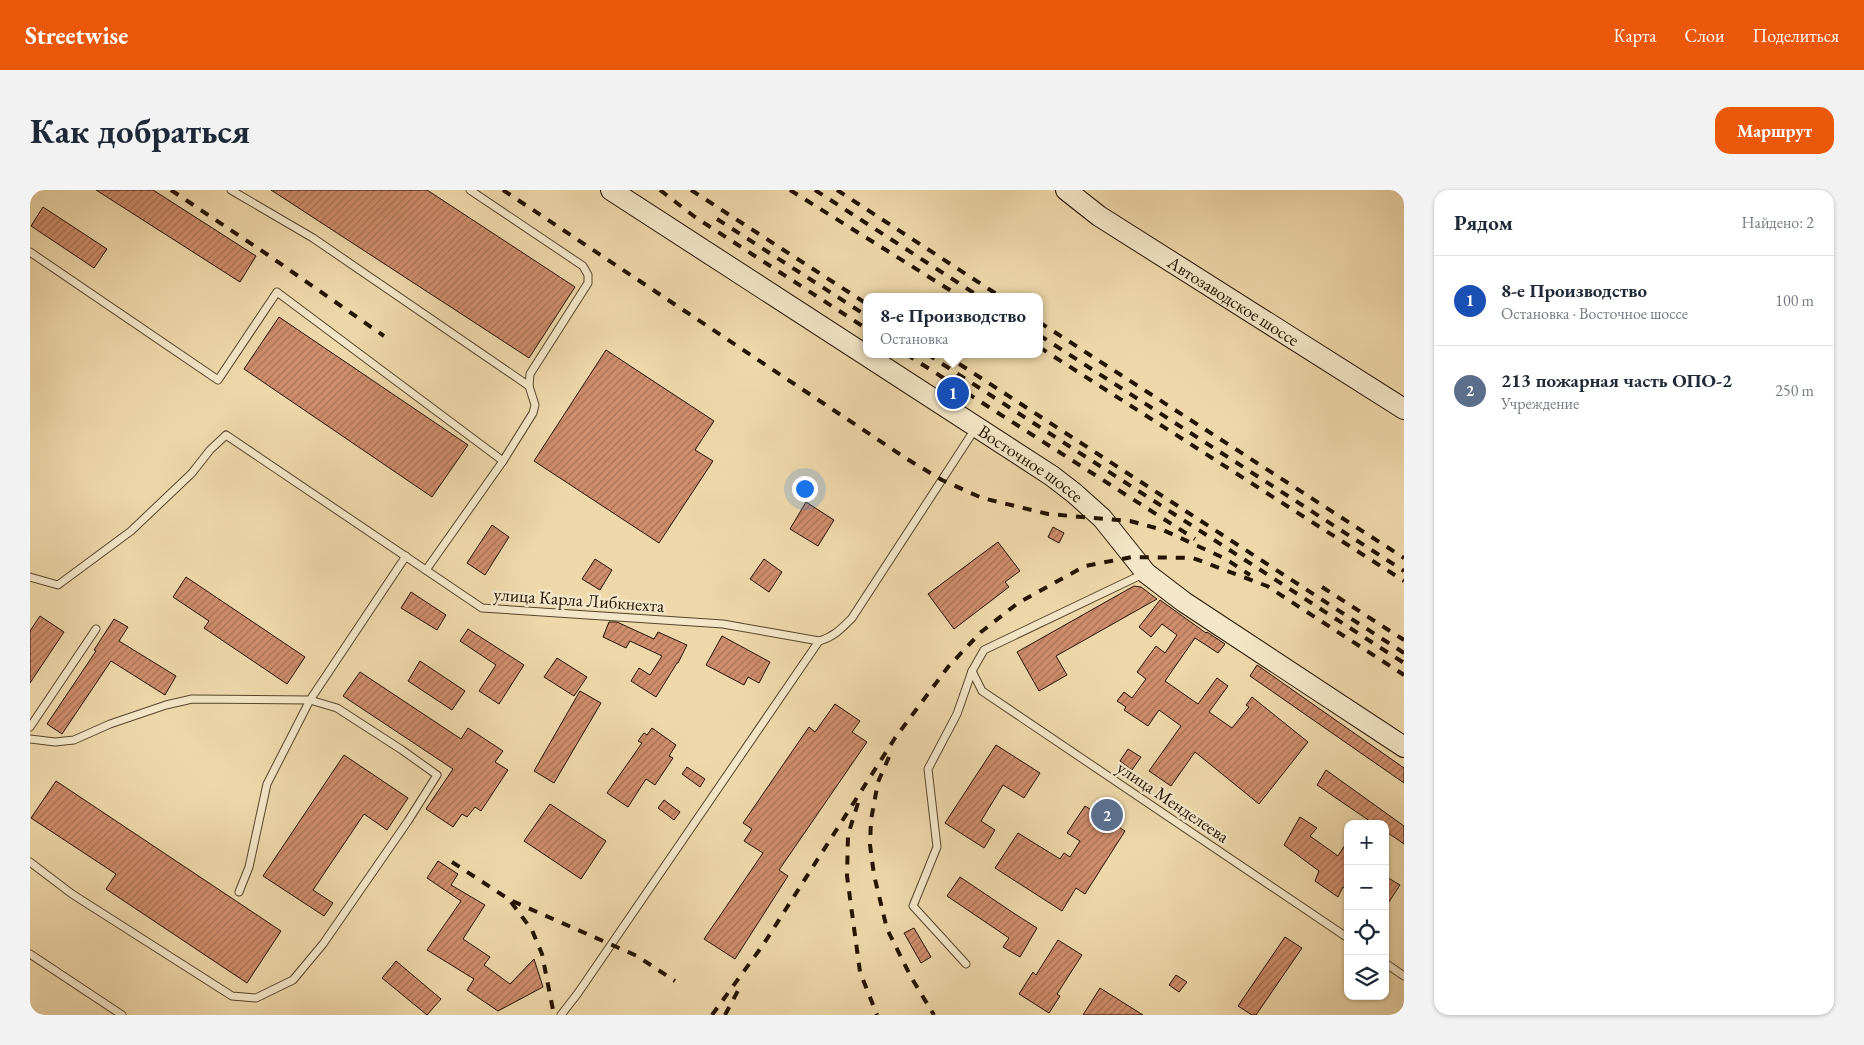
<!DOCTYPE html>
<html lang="ru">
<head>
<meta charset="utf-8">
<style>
	:root { --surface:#fff; --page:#f2f2f3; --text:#1f2937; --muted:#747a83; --line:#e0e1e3; --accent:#ea580c }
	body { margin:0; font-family:"EB Garamond",serif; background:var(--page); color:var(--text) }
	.controls { position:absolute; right:15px; bottom:15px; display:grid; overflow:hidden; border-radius:10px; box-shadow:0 1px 4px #0004 }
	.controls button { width:45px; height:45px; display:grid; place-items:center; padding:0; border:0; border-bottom:1px solid var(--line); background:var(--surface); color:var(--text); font:25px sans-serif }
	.you { position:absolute; left:774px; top:298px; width:18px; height:18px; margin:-12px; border:4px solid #fff; border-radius:50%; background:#1a73e8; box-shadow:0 0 0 8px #1a73e833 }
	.badge { display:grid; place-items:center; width:32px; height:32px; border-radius:50%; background:var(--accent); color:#fff; font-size:16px; font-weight:700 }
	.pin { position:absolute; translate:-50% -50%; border:2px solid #fff; box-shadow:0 1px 5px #0006 }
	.popup { position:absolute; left:833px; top:103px; width:180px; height:65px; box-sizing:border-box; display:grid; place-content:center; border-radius:10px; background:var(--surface); filter:drop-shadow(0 1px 4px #0005); font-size:16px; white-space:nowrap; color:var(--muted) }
	.popup b { font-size:19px; color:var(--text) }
	.popup::after { content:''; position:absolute; left:50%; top:100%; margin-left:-10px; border:10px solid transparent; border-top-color:var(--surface) }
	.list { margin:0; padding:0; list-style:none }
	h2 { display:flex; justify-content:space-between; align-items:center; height:65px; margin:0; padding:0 20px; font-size:21px }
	h2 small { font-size:16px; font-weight:400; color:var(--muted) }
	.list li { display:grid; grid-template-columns:32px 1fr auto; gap:15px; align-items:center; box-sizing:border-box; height:90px; padding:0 20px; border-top:1px solid var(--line) }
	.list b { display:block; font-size:19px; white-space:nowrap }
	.list p { margin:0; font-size:16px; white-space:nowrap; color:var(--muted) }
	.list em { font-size:16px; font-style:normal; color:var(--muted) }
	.icon { flex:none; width:28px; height:28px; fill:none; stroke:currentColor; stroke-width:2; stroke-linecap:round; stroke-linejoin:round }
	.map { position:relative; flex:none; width:1374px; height:825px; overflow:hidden; border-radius:15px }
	header { display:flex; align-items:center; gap:30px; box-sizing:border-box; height:70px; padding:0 25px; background:var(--accent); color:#fff }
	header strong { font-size:24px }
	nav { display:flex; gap:28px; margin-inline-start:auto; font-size:18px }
	.intro { display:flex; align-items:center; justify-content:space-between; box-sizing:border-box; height:120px; padding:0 30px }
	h1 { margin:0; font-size:35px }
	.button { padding:12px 22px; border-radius:15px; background:var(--accent); color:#fff; font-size:18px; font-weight:700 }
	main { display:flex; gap:30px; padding:0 30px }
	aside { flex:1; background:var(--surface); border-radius:15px; box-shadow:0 1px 4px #0004 }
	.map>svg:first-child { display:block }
	.building { fill:url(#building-hatch); stroke:#241202 }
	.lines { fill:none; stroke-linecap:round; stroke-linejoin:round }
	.lane-casing { stroke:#56442c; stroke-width:9 }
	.secondary-casing { stroke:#241202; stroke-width:22 }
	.lane { stroke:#f4e6c8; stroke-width:7 }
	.secondary { stroke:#f4e6c8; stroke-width:20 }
	.rail { stroke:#241202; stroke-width:4; stroke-dasharray:9 9; stroke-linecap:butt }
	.labels { text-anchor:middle; stroke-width:5; stroke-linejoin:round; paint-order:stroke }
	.street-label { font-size:18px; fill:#241202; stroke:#f4e6c8 }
</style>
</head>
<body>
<header>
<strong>Streetwise</strong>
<nav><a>Карта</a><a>Слои</a><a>Поделиться</a></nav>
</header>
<div class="intro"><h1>Как добраться</h1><a class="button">Маршрут</a></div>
<main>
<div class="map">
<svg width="1374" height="825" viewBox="0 0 1374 825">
	<defs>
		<pattern id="building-hatch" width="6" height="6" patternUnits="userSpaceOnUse" patternTransform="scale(1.25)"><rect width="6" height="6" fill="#ce8d6b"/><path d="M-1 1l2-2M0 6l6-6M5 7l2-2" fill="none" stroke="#a77256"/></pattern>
	</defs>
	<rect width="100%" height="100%" fill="#eed8aa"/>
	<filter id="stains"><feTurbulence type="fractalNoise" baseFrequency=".004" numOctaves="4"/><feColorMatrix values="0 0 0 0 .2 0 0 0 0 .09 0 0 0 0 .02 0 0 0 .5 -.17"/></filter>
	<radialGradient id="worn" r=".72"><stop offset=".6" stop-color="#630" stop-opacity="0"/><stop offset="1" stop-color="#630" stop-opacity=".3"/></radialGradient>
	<!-- building -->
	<g class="building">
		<polygon points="66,0 123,0 226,66 210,92"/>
		<polygon points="241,0 397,0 545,97 499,168"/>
		<polygon points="13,17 77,59 64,78 1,36"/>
		<polygon points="249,127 438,255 402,307 214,179"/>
		<polygon points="576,160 684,231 665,260 683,271 629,353 504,271"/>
		<polygon points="776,312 804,330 788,356 760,339"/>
		<polygon points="462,335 479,347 455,385 437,373"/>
		<polygon points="1023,337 1034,343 1029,353 1018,347"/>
		<polygon points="968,352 990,381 975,392 979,397 924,439 898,404"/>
		<polygon points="565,369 582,380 570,400 552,389"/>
		<polygon points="734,369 752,382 739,402 720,389"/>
		<polygon points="156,387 275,467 257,494 174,438 179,431 143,407"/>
		<polygon points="1104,396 1111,397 1127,409 1026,466 1037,485 1009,501 987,462"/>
		<polygon points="381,402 416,425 407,440 371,418"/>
		<polygon points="1130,410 1176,443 1177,442 1195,454 1188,463 1165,448 1135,491 1168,514 1187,488 1198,496 1179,522 1202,538 1219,517 1216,515 1222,507 1278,552 1229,614 1165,562 1141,596 1119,581 1151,536 1129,520 1118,536 1094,520 1096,517 1087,511 1094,502 1102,508 1116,489 1107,482 1126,456 1135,463 1147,445 1132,434 1121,447 1109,437"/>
		<polygon points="10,426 34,442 0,493 0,441"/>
		<polygon points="84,429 98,437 89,451 146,486 135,505 81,471 32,544 17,534 66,461 64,460"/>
		<polygon points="579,432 587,432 624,449 628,442 657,455 648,473 647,473 626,507 601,491 609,478 620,485 632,466 600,451 596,458 573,447"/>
		<polygon points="438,439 494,475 469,514 449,501 466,475 430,451"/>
		<polygon points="692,446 740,472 729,493 718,487 714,495 676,475"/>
		<polygon points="527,468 557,487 544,506 514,487"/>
		<polygon points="390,471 435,501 422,520 378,491"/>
		<polygon points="1227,475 1374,578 1374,593 1220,486"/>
		<polygon points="330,482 431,549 438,538 473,561 465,572 478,580 451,621 445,617 437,627 432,624 423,637 396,619 423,579 313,506"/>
		<polygon points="550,501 571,513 524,593 504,581"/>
		<polygon points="805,514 830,531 822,542 837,552 749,680 758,686 705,769 674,749 733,663 714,651 722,639 713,633 779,537 785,542"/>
		<polygon points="622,538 646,555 639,566 643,568 625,595 616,589 598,617 577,603 612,553 608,551 614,543 617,545"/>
		<polygon points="966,555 1010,583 994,608 973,595 951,631 965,640 954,658 915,633"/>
		<polygon points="1098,559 1111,567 1102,580 1090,571"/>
		<polygon points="314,565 378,608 357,640 334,624 283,700 303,713 294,726 233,686"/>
		<polygon points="657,577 675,589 670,597 652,584"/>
		<polygon points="1296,580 1374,636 1374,654 1355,641 1355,634 1344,634 1287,595"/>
		<polygon points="26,591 251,741 217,793 76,699 86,684 1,628"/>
		<polygon points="634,610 650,622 644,630 628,618"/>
		<polygon points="520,614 576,651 551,689 494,651"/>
		<polygon points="1055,616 1095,641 1055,704 1046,698 1032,721 965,678 988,643 1030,669 1034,663 1040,667 1050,651 1037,643"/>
		<polygon points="1270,627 1287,638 1280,646 1308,666 1318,650 1318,700 1313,697 1308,707 1285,691 1289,681 1254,655"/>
		<polygon points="408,671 428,684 421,695 455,715 433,749 460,767 454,775 480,794 504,769 513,797 468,821 437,800 444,789 397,760 431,711 397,688"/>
		<polygon points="1355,686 1370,695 1355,718"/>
		<polygon points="930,687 985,724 1007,738 990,767 973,757 979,748 917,706"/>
		<polygon points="884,738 901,767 891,773 874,743"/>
		<polygon points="1255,747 1272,758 1226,825 1222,825 1208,816"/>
		<polygon points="1028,750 1052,765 1027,804 1030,806 1019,823 989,804 1003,782 1006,785"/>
		<polygon points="366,771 411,809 397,825 352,788"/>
		<polygon points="1146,785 1157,792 1149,802 1139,795"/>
		<polygon points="1070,798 1113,825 1053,825"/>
	</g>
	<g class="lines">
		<defs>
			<g id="lane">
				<polyline points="201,0 283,48 499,196"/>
				<polyline points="0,62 188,190 247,102 473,271"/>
				<polyline points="396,380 473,271 503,223 505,215 499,196 500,184 558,93 558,85 553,76 440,0"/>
				<polyline points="1113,384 954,460 942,481 952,501 1318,748"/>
				<path d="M0 387 28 395 101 341 162 283 180 260 196 245 452 418 693 434 789 451C804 447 812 438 822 428L945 239"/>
				<polyline points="0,537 66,439"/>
				<polyline points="0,549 25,552 44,550 80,534 136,515 162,509 280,510 307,518 372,560 407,585 378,631 293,754 263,790 226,808 202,806 42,704 0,672"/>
				<polyline points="209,702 219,677 237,594 280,510 376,366"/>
				<polyline points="0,764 92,825"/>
				<polyline points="1355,773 1374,786"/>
				<polyline points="936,774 883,716 907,657 898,579 927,524 942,481"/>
				<polyline points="531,825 548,803 789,451"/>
			</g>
			<g id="secondary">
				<path id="s1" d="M581 0 1022 286 1044 303 1072 328 1116 383 1154 412 1374 557"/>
				<path id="s2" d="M1036 0 1069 26 1374 219"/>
			</g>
		</defs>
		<!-- lane casing -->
		<use href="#lane" class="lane-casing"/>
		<!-- secondary casing -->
		<use href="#secondary" class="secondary-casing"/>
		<!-- lane -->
		<use href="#lane" class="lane"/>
		<!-- secondary -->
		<use href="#secondary" class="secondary"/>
		<!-- rail -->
		<g class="rail">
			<polyline points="141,0 238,65 354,146"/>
			<polyline points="473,0 877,269 912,290 952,308 1018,324 1100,331 1133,340 1196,369 1220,385"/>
			<polyline points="630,0 665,27 837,139"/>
			<polyline points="661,0 837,114"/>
			<polyline points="760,0 931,107"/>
			<polyline points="785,0 950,107"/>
			<polyline points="807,0 971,107"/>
			<polyline points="687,29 837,126"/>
			<polyline points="1009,132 1374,368"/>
			<polyline points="1009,145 1374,381"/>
			<polyline points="1009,157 1374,391"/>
			<polyline points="876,164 1165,349"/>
			<polyline points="897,164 1374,473"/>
			<polyline points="914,164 1374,463"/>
			<polyline points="1292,397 1374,450"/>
			<polyline points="859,567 848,592 841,630 840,655 844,685 857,739 881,787 904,825"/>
			<polyline points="828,613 818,645 817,686 830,782 847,825"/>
			<polyline points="422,672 480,710 607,766 645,791"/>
			<polyline points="481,712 502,740 512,764 524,825"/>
			<polyline points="682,825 733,755 865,548 918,477 951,442 988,413 1055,376 1102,367 1163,368 1237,396 1374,485"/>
			<polyline points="695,825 711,795"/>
		</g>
	</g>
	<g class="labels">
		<!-- street labels -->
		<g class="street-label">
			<text dy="6" stroke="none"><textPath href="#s2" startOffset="201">Автозаводское шоссе</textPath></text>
			<text dy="6" stroke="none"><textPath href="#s1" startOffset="501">Восточное шоссе</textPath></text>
			<text transform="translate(549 410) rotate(4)" y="6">улица Карла Либкнехта</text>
			<text transform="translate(1143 612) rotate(34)" y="6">улица Менделеева</text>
		</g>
	</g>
	<rect width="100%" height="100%" filter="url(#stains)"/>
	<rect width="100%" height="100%" fill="url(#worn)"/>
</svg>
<div class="controls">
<button>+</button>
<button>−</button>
<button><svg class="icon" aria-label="locate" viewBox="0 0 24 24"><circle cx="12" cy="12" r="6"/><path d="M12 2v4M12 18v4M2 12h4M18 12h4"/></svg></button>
<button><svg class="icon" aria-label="layers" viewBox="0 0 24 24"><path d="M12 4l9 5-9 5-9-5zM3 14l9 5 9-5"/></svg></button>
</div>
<div class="you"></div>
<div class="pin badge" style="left:923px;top:203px;background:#1a4fb4">1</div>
<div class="popup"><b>8-е Производство</b>Остановка</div>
<div class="pin badge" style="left:1077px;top:625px;background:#5c6f8a">2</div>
</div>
<aside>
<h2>Рядом<small>Найдено: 2</small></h2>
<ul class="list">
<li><span class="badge" style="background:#1a4fb4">1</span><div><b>8-е Производство</b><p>Остановка · Восточное шоссе</p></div><em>100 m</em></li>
<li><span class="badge" style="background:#5c6f8a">2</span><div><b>213 пожарная часть ОПО-2</b><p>Учреждение</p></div><em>250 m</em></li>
</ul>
</aside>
</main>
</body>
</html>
